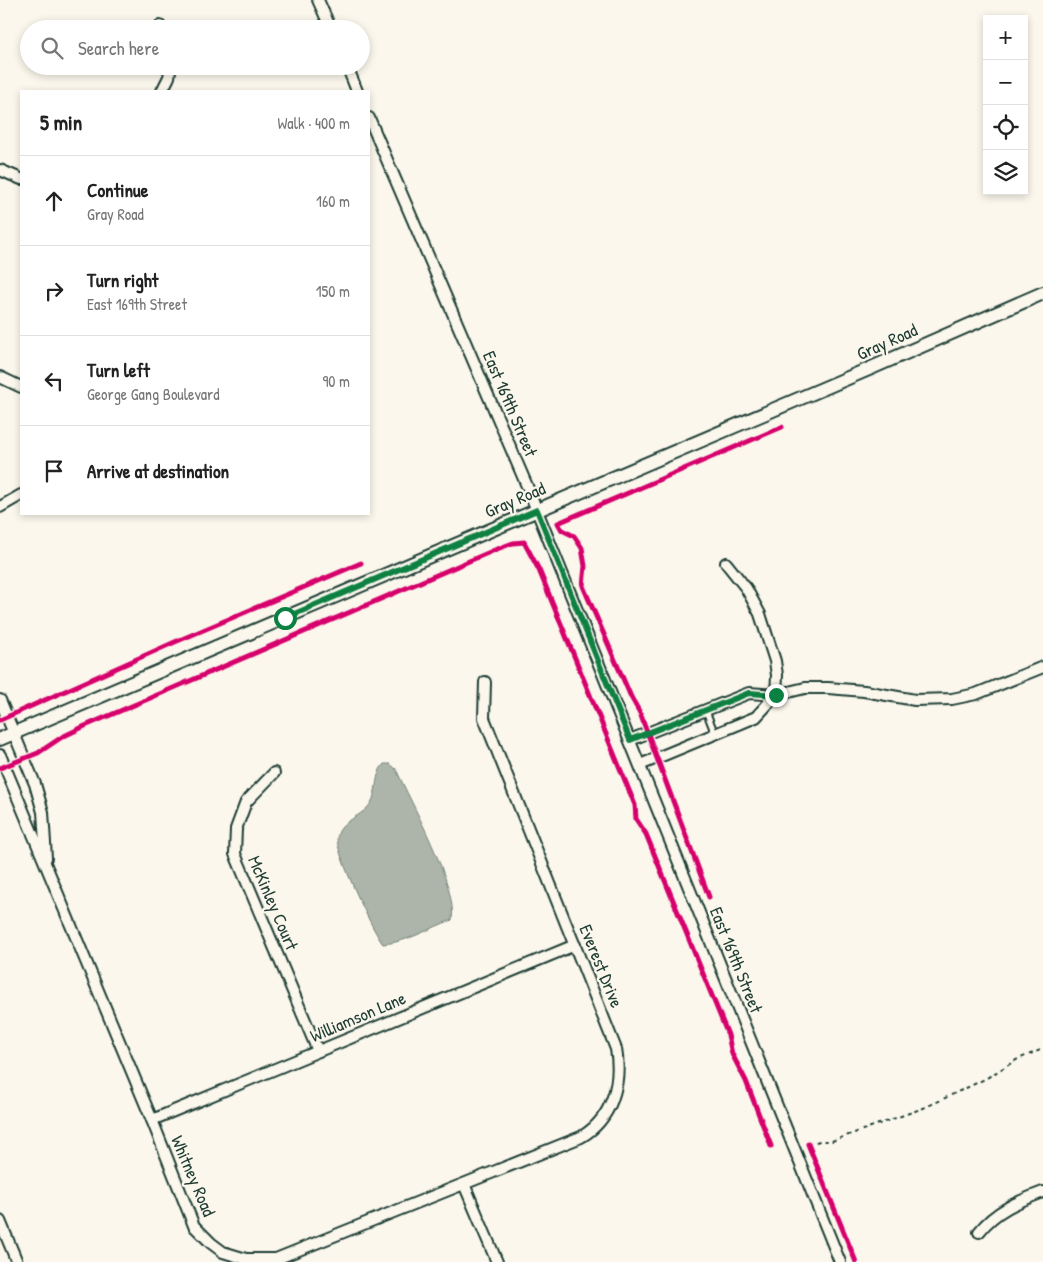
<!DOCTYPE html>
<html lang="en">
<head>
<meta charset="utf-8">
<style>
	:root { --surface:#fff; --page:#f2f2f2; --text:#222; --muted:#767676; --line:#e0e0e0 }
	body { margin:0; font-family:"Patrick Hand",sans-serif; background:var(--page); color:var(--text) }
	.controls { position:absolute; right:15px; top:15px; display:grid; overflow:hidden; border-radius:0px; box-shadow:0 2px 8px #0003 }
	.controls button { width:45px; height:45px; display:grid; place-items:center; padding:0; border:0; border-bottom:1px solid var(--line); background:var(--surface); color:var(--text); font:25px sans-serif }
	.stop { position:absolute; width:15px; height:15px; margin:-11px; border:4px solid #0b8043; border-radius:50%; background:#fff }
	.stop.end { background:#0b8043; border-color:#fff; box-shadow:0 1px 5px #0008 }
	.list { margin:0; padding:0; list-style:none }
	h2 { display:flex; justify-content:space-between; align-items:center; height:65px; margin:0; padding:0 20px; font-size:21px }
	h2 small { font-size:16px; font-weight:400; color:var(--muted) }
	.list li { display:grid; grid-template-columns:32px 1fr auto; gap:15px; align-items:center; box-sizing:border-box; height:90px; padding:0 20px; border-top:1px solid var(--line) }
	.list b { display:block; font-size:19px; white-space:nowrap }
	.list p { margin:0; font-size:16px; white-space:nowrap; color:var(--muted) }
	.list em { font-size:16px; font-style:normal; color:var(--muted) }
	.icon { flex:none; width:28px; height:28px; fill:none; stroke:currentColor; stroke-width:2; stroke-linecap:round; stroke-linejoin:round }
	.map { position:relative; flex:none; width:1043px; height:1262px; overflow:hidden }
	.search { position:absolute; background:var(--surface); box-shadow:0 2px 8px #0003; left:20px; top:20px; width:350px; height:55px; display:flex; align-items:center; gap:12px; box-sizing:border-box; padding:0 18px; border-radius:28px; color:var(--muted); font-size:19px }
	.panel { position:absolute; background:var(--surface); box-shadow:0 2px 8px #0003; left:20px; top:90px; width:350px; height:425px; border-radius:0px }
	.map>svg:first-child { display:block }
	.water { fill:#adb4aa; stroke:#74847b }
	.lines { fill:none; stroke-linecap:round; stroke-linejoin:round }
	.service-casing { stroke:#1f3d34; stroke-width:9 }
	.minor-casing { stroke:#1f3d34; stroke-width:14 }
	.tertiary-casing { stroke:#1f3d34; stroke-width:16 }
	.path { stroke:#1f3d34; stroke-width:2; stroke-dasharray:4 4; stroke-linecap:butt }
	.service { stroke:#fbf7ec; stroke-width:5 }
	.minor { stroke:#fbf7ec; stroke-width:10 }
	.tertiary { stroke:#fbf7ec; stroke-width:12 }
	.cycleway-casing { stroke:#fbf7ec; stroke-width:8 }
	.cycleway { stroke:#d6006c; stroke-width:5 }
	.route { stroke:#0b8043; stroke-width:6 }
	.labels { text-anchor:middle; stroke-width:4.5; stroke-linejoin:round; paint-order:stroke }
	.street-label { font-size:18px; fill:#1f3d34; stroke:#fbf7ec }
</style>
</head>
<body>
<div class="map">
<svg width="1043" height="1262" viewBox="0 0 1043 1262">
	<rect width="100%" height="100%" fill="#fbf7ec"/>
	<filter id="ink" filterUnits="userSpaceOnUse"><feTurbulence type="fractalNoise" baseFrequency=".02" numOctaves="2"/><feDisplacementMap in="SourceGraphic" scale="10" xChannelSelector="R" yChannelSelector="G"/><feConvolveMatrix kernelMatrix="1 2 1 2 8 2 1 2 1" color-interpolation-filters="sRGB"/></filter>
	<g filter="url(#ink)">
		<!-- water -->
		<path class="water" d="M384 764H390L396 769C411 803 458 886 452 920 429 928 409 942 383 944 373 932 336 853 337 838 337 837 339 831 339 831 346 819 364 815 371 803 378 791 374 774 384 764Z"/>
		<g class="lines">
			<defs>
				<polyline id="service" points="706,711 715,734"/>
				<g id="minor">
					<polyline points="318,0 331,29"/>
					<polyline points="160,26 161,29"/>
					<polyline points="347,66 357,91"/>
					<polyline points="162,91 169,77 171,66"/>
					<polyline points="369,118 527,486 840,1262"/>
					<polyline points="0,170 21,179"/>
					<polyline points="0,377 21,387"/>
					<polyline points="0,507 21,495"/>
					<polyline points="0,700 35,784 43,812 46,858"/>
					<polyline points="630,740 749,693 776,695 805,688 828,688 864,691 915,700 952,699 976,694 1043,667"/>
					<path d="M0 755 152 1120 194 1226 211 1243 223 1252 246 1259H276L581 1137C612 1119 622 1083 616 1049L484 718 485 682"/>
					<polyline points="640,765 756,717 776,695 777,675 775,661 760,614 746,588 726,563"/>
					<polyline points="274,773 246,802 236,829 235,854 318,1051"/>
					<polyline points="152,1120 575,945"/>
					<polyline points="464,1184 497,1262"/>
					<polyline points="0,1221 17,1262"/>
					<path d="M979 1232C995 1211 1019 1201 1043 1192"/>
				</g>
				<polyline id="tertiary" points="0,739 869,369 1043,293"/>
			</defs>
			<!-- service casing -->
			<use href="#service" class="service-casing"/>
			<!-- minor casing -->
			<use href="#minor" class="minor-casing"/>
			<!-- tertiary casing -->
			<use href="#tertiary" class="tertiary-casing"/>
			<!-- path -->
			<polyline class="path" points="808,1144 820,1141 832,1141 926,1107 985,1079 1018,1059 1043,1049"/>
			<!-- service -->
			<use href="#service" class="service"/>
			<!-- minor -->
			<use href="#minor" class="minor"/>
			<!-- tertiary -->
			<use href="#tertiary" class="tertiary"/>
			<defs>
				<g id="cycleway">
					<polyline points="0,720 175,642 361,563"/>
					<polyline points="0,768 38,753 62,737 85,726 497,549 513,543 524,542 539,570 635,805 636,819 646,834 728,1035 732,1054 746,1081 771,1146"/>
					<polyline points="709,897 640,713 631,697 583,586 585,566 582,548 574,536 562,530 558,523 782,427"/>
					<polyline points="808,1144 856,1262"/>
				</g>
			</defs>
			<!-- cycleway casing -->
			<use href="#cycleway" class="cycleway-casing"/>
			<!-- cycleway -->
			<use href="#cycleway" class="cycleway"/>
		</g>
	</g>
	<g class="lines" filter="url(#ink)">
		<!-- route -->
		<polyline class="route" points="285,618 537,510 630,740 749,693 776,695"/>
	</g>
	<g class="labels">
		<!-- street labels -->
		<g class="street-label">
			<text transform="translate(887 342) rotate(-24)" y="6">Gray Road</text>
			<text transform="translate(510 404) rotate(67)" y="6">East 169th Street</text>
			<text transform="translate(515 500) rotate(-23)" y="6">Gray Road</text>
			<text transform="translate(273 903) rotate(67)" y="6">McKinley Court</text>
			<text transform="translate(736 960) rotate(68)" y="6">East 169th Street</text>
			<text transform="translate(601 966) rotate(68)" y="6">Everest Drive</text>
			<text transform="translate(358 1017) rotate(-23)" y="6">Williamson Lane</text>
			<text transform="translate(193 1176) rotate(67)" y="6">Whitney Road</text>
		</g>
	</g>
</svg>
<div class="controls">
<button>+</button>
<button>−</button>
<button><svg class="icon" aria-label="locate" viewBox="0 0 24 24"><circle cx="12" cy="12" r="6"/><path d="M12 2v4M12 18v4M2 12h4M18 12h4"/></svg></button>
<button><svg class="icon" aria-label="layers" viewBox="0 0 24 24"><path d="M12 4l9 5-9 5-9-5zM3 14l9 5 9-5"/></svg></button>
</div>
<div class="stop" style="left:285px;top:618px"></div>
<div class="stop end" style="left:776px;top:695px"></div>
<div class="search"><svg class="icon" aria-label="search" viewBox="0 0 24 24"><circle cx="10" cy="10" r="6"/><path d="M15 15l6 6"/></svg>Search here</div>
<section class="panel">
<h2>5 min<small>Walk · 400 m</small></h2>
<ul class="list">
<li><svg class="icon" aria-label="ahead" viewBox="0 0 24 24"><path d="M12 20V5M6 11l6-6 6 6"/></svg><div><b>Continue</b><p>Gray Road</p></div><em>160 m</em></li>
<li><svg class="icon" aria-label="right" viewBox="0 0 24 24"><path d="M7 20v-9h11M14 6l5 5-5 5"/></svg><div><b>Turn right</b><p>East 169th Street</p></div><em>150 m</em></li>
<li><svg class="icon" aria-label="left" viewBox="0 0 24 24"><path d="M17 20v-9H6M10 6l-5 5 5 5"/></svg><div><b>Turn left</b><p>George Gang Boulevard</p></div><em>90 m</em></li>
<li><svg class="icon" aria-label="arrive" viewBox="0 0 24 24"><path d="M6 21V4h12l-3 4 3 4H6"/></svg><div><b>Arrive at destination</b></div></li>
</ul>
</section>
</div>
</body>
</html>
